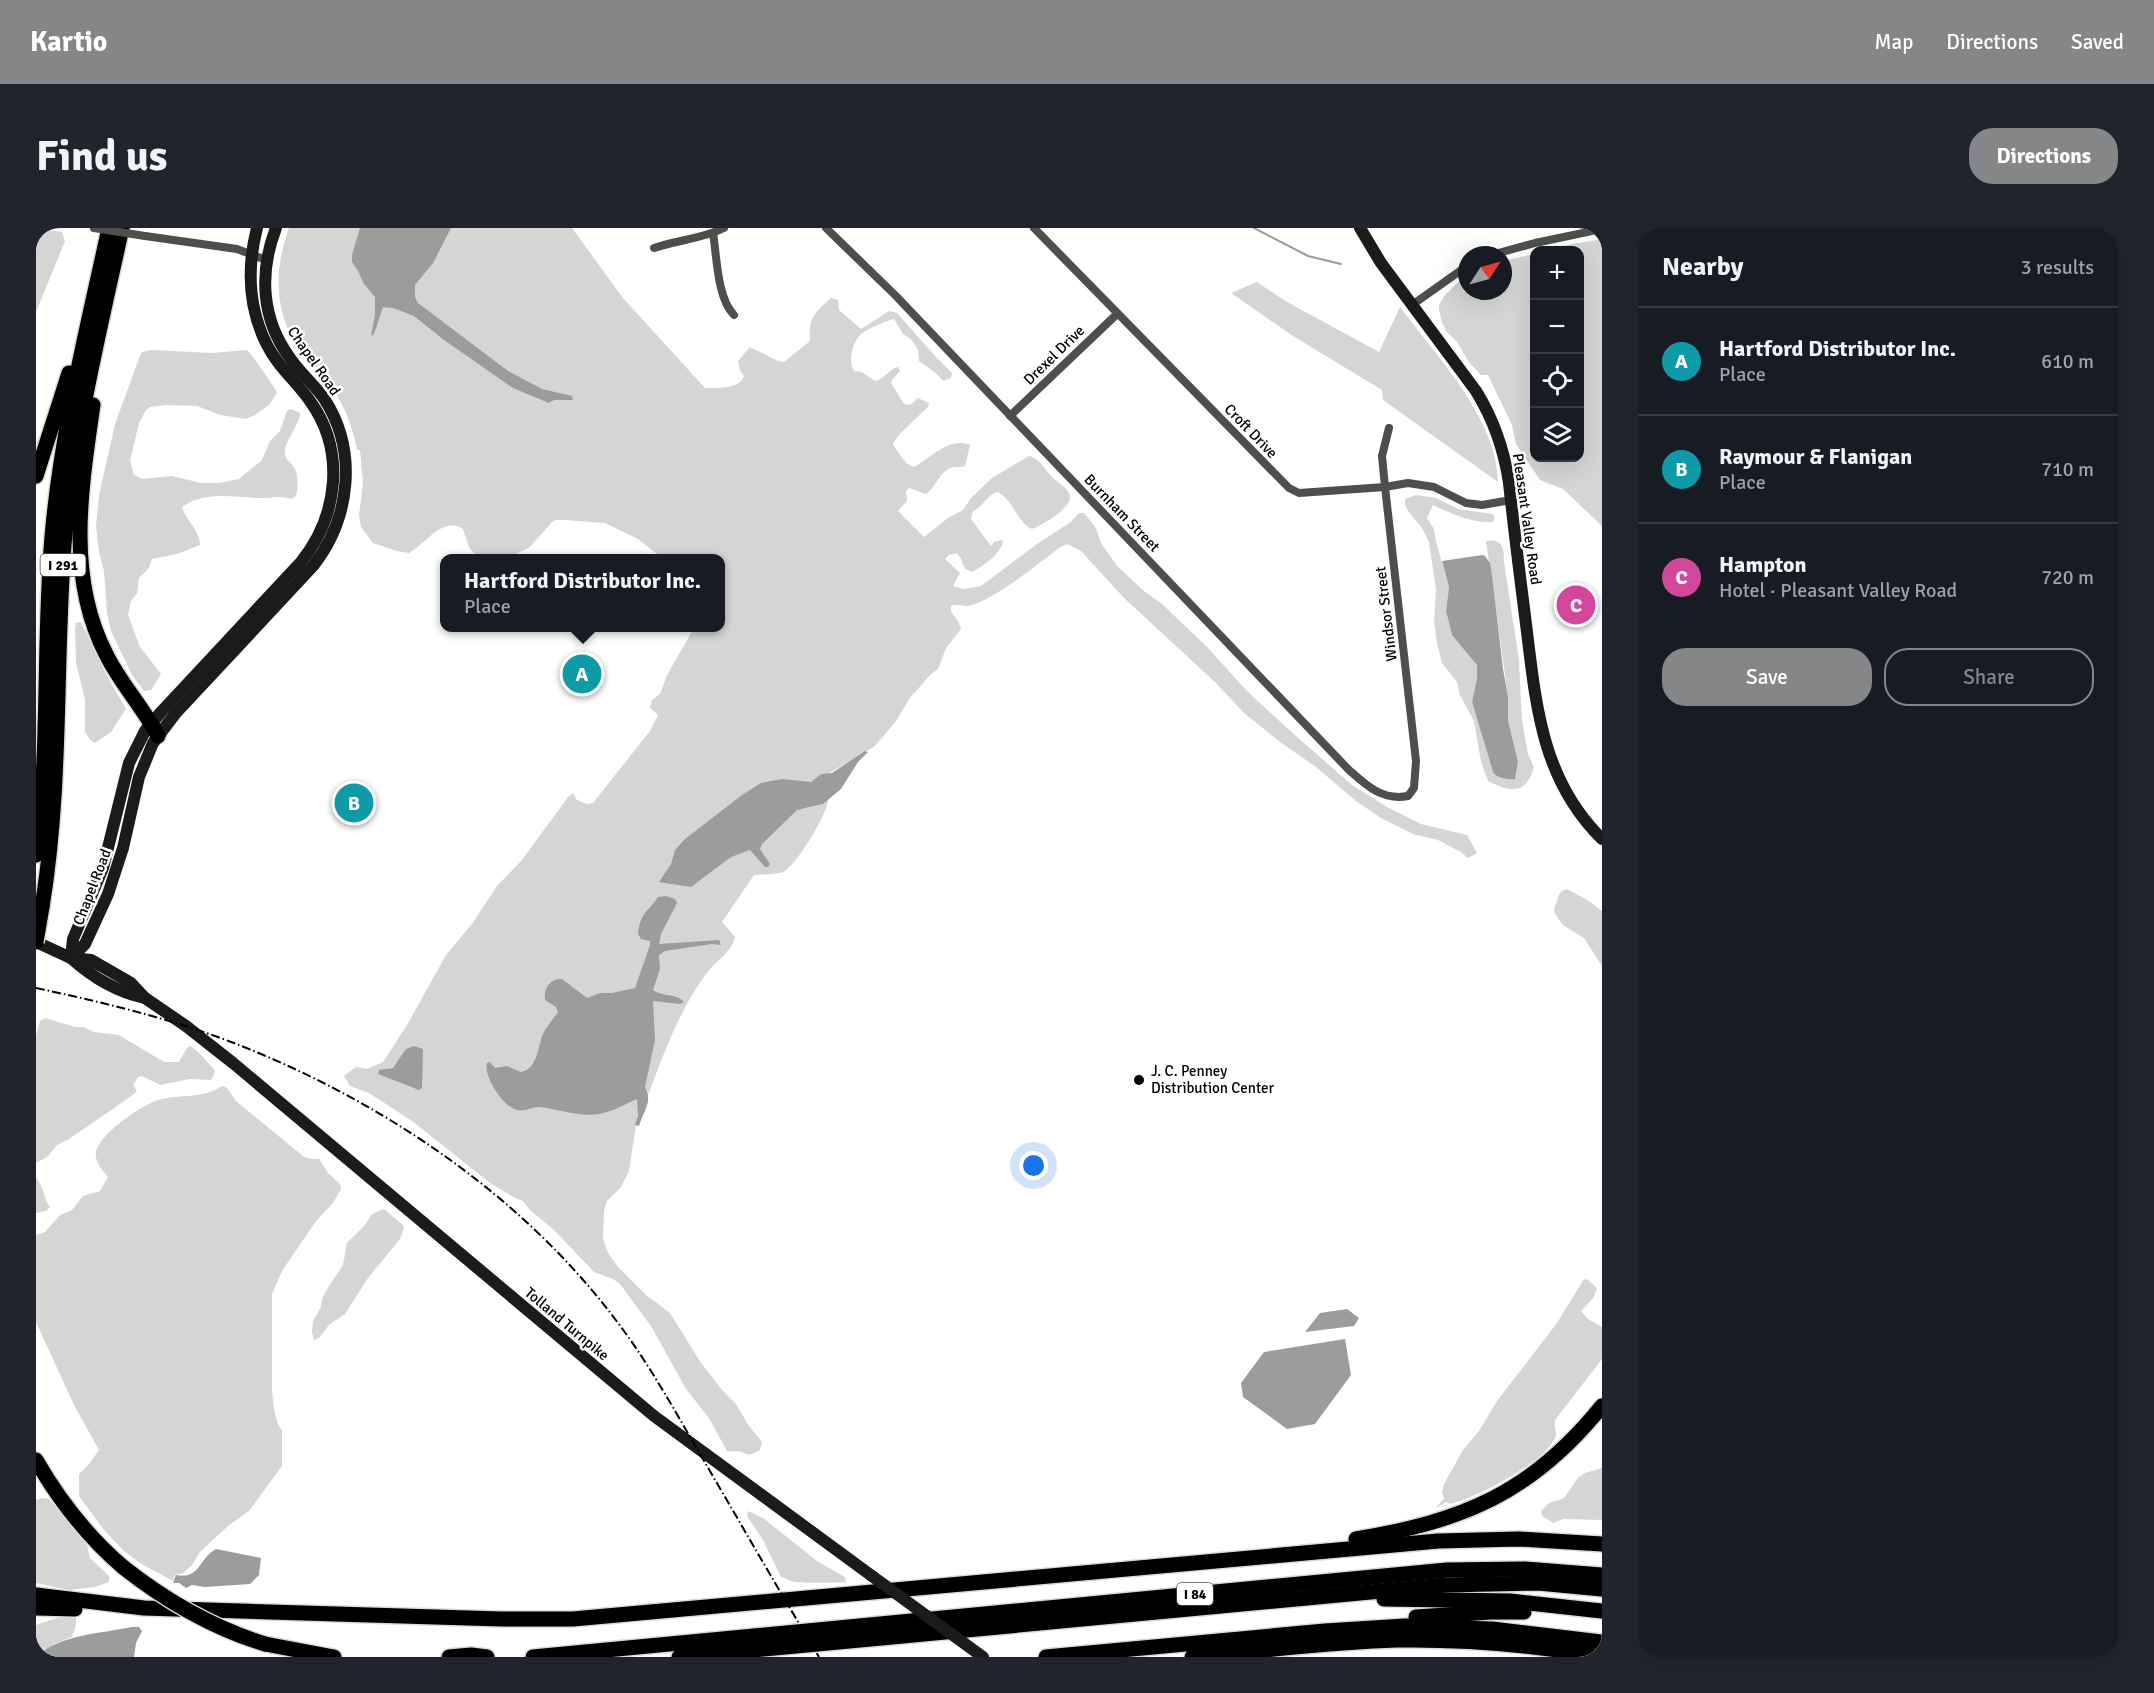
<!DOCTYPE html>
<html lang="en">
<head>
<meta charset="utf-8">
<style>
	:root { --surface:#171b24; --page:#20242c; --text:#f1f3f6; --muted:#9ea1a6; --line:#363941; --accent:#858687 }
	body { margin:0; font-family:Signika,sans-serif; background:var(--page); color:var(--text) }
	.controls { position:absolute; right:18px; top:18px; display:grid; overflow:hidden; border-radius:12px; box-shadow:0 6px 24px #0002 }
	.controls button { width:54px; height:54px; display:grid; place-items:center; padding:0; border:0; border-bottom:2px solid var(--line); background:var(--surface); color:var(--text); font:30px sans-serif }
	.compass { position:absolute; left:1422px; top:18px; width:54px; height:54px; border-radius:50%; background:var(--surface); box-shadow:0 6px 24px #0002; rotate:54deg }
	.you { position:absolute; left:998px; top:938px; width:21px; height:21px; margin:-15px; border:4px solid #fff; border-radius:50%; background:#1a73e8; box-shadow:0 0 0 9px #1a73e833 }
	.badge { display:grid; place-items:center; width:39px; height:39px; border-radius:50%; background:var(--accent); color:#fff; font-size:20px; font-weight:700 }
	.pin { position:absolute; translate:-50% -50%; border:3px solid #fff; box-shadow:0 2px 6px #0006 }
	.popup { position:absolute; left:404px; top:326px; width:285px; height:78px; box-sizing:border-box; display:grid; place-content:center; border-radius:12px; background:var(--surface); filter:drop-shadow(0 2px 4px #0005); font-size:20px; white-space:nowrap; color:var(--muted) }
	.popup b { font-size:22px; color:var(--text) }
	.popup::after { content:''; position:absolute; left:50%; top:100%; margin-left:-12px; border:12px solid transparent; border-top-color:var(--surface) }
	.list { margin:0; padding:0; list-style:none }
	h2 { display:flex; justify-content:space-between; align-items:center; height:78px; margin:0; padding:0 24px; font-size:26px }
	h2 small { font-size:20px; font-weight:400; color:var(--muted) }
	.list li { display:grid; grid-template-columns:39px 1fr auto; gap:18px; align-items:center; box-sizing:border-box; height:108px; padding:0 24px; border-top:2px solid var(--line) }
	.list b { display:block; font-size:22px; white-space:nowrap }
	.list p { margin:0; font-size:20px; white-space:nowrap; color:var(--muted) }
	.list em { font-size:20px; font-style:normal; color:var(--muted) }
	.actions { display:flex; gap:12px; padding:18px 24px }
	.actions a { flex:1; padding:14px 0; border:2px solid var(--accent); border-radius:24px; text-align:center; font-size:21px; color:var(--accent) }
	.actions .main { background:var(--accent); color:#fff }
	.icon { flex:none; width:33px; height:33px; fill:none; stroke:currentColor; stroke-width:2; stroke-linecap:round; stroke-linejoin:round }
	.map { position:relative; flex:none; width:1566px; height:1429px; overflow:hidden; border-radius:24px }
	header { display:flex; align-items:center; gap:36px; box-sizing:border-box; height:84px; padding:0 30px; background:var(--accent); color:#fff }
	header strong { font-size:28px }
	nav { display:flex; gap:33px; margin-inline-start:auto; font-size:21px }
	.intro { display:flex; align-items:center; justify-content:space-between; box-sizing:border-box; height:144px; padding:0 36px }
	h1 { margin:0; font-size:42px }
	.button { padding:15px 27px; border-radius:24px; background:var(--accent); color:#fff; font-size:21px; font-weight:700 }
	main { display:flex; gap:36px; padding:0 36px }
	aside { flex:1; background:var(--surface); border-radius:24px; box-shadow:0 6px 24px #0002 }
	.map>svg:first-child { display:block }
	.green { fill:#d5d5d5 }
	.water { fill:#9c9c9c }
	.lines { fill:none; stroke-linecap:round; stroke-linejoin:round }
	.stream { stroke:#9c9c9c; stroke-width:2 }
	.highway-casing { stroke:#dbdbdb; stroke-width:18 }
	.street { stroke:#4e4e4e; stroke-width:8 }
	.secondary { stroke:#1b1b1b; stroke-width:12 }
	.highway { stroke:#000; stroke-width:15 }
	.rail { stroke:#000; stroke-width:2; stroke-dasharray:9 3 1.5 3; stroke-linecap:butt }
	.highway-bridge-casing { stroke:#dbdbdb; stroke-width:18; stroke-linecap:butt }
	.street-bridge { stroke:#4e4e4e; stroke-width:8 }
	.secondary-bridge { stroke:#1b1b1b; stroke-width:12 }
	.highway-bridge { stroke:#000; stroke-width:15 }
	.poi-dot { fill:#000; stroke:#fff; stroke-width:2 }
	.labels { text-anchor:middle; stroke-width:5; stroke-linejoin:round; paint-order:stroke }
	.shield { fill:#fff; stroke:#4c4c4c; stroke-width:1.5 }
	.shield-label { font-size:14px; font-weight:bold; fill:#000 }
	.street-label { font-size:15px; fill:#000; stroke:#fff }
	.poi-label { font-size:15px; fill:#000; stroke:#fff; text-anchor:start }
</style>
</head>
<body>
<header>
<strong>Kartio</strong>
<nav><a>Map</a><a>Directions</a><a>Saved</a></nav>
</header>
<div class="intro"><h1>Find us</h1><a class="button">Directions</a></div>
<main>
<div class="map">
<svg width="1566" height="1429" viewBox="0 0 1566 1429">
	<rect width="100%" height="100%" fill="#fff"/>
	<!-- green -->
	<g class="green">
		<path d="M253 0H536L587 70 669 160C682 160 704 161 708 148L704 143 702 133 714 119 742 133 748 134 774 113C772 91 778 85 795 70L802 72 803 82 825 101 853 83 861 85 899 128 916 145 915 150 907 153 901 146 883 133 882 122 876 112 867 106 858 91C851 92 829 102 824 107 816 116 812 133 818 143L826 144 839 153C849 151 853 141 862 139L864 143 856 152 855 155 868 176 874 177 882 170 893 175 892 179C884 187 858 209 857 217L870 235 878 239C894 230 914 208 934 217L929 238C923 240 919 238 914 240 903 245 900 259 890 266L873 260 870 263 871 273 862 283 888 309 912 290 927 282 935 270 956 250 993 228C1003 230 1008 240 1014 247 1020 254 1032 259 1034 268 1037 279 1005 298 996 301 980 293 977 272 962 264 951 266 947 279 937 283L935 291 955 318 958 314 965 312 967 313C965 326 947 338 936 344L929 341 925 331 921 325 913 327 909 331 924 345 917 358 928 361 945 358 1001 316 1035 294 1043 285H1048L1060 300 1065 315 1081 338 1108 363 1125 375 1171 419 1210 462 1252 501 1316 557 1351 579 1385 596 1431 607 1441 625 1432 630 1425 624 1402 612 1377 606 1345 590 1320 573 1280 539 1244 514 1208 485 1180 455 1088 370 1045 323 1031 316 1023 320C1001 337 959 371 933 378 927 379 922 375 915 378V384L922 393 925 401 910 420 902 441 894 447 874 470 860 493 839 518 792 546 764 581 776 579 792 572C791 587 760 638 747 644 742 646 724 647 718 647L686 694 699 709C696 723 683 731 674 741 646 776 628 824 613 865L610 862 602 884 593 943 585 959 571 973 568 983 567 1011 572 1025 583 1040 610 1067 634 1085 665 1135 687 1163 700 1176 713 1198 726 1214 724 1222C709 1231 711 1223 700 1223 697 1223 694 1224 691 1223L673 1190 650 1161 615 1098 584 1056 577 1051 558 1044 518 1002 494 982 487 973 479 970 454 955 376 893 333 865 314 858 308 848 320 839 331 841 347 834 371 797 410 727 436 696 461 658 486 632 532 569 537 565 541 572 551 576 557 575 614 503 622 487 614 480 616 472 624 466 631 447 658 400H684V330H626L602 311 569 295 529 292H520L516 294 494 319 472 330H442L433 319 427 301C406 288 390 316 373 325L361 323 337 315 325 299 323 287 327 255 324 222H321C317 201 310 180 297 162 288 148 275 137 265 123 237 85 238 42 253 0Z"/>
		<polygon points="7,1 26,4 29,13 0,84 0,4"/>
		<polygon points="1566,11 1566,298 1527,261 1504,252 1480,216 1476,197 1452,147 1445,147 1433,134 1421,114 1411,104 1406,95 1403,81 1403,77 1408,68 1431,46 1431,63 1467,63 1467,33 1498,26 1498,230 1544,230 1544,22 1510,22 1524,18"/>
		<path d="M1221 54 1251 74 1343 124 1364 79C1401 129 1461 190 1462 254L1347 172 1346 162 1257 108 1195 65Z"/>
		<path d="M116 122 176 125 211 122C214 124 240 161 241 165L233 177 219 187 210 191 185 187 161 178 129 177 114 179 110 182 103 195 94 233 98 247 106 251 136 248 165 255H184L203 251 226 232 234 213 244 203 251 183 255 181 264 185C264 197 248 213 249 225 249 233 256 234 259 241 262 247 263 263 259 269L255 271C246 268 240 269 231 270 203 271 171 261 146 279 150 293 164 302 164 317L141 326 116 331 113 340 103 350 101 365 95 373 92 387 104 419 125 446 115 462 108 463 96 447 75 403 71 385 68 343 63 324 60 298 63 267 79 196 104 128 106 124Z"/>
		<path d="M1380 267 1400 270 1422 281 1456 286 1459 288 1457 294C1438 296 1414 285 1397 277L1391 290 1398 301 1400 314 1413 359 1410 383 1416 407 1438 431 1442 439 1441 450 1436 474 1457 544 1461 548 1471 551H1479L1482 534 1472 492V468L1450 313C1467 310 1468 320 1468 334L1483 432 1486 493 1492 526 1498 539C1490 568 1474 564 1452 553L1445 534 1438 493 1424 467 1421 454 1406 435 1401 415 1398 394 1400 361 1393 314 1386 300 1372 283 1369 276V271Z"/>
		<polygon points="45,394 70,446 90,481 75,504 59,515 54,512 49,503 49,471 40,435 39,400 40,395"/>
		<polygon points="1531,661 1553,673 1566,683 1566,738 1548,710 1527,697 1519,686 1518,681 1523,667 1526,663"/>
		<path d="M9 790 39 799H47L58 804 83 807 128 834H143L151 820 154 818C164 823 170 834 178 841L179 844 175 852 154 851 124 857 106 848 102 849 97 857 101 863 94 869 33 911 21 917 11 929 0 935V808L4 793Z"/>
		<path d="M186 858 191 860 200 873 268 929 275 931H283L292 945 304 956 305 961 297 975 280 993 246 1043 236 1066V1162L238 1182 242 1196 246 1203V1238L213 1283 193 1297 164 1324 156 1337 147 1345 139 1347 137 1353 104 1335 88 1323 68 1302 43 1268V1246L53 1236 63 1222 38 1177 0 1094V1007L9 1004 24 987 36 982 47 968 64 963 72 949C67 943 61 937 60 929 56 910 106 877 122 872 143 866 168 871 186 858Z"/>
		<path d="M0 950C8 958 7 970 14 979L10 983 0 985Z"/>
		<polygon points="348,981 367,997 368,1000 364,1011 332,1050 309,1086 293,1097 283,1110 278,1112 276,1104 277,1093 285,1079 286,1071 293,1058 307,1037 311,1015 329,997 336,986"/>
		<path d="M1548 1051 1552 1052 1561 1060 1558 1069 1545 1083 1552 1091 1566 1099V1131L1519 1192C1517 1198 1522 1204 1519 1210 1508 1235 1440 1270 1414 1276L1410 1274 1400 1280 1408 1270 1406 1264 1408 1256 1427 1222 1443 1203 1461 1173 1521 1095Z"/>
		<polygon points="1566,1240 1566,1292 1527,1291 1517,1295 1506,1288 1505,1283 1513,1275 1528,1270 1542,1250 1549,1245"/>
		<polygon points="6,1270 13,1271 51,1317 54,1330 73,1348 73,1354 59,1359 33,1362 0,1355 0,1272"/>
		<path d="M712 1283 727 1290 781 1333 809 1349 810 1354C807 1355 764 1355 759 1354 754 1353 750 1350 745 1349L727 1312 711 1288Z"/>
		<polygon points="24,1389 40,1389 40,1397 36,1409 18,1416 0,1429 0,1397"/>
	</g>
	<!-- water -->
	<g class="water">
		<polygon points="324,0 415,0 397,35 379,57 379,69 382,75 472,143 506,161 536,168 537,172 518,172 513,175 477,160 408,112 378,88 357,80 347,79 338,106 335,108 339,87 339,69 328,56 322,43 316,34 316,27"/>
		<path d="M1446 327 1449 328 1454 335 1456 348 1467 441 1472 468V492L1482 534 1479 551C1472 552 1460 550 1457 544L1436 474 1441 450V437L1416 407 1410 383 1413 359 1406 333Z"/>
		<polygon points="829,523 832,524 822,534 805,561 787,576 761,582 726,616 724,621 734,636 732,639 729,639 714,622 695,629 655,659 623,654 635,636 639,622 649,611 706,567 725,555 746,551 775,554 785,546 796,545"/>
		<path d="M630 668 639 671 641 675 625 706 623 716 683 712 685 717 676 716 629 723 623 727 624 741 617 762C626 769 641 765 648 774L644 776 617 773 619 812 609 859C617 873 608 882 603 898L599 897 602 887 601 871C589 876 576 884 563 886 542 889 523 881 503 879 496 879 489 884 481 882 467 879 447 848 451 835L454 834 459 840 471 838 485 844C503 840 501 817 508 804 512 797 517 791 522 784L520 779 509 772C507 761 514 750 526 751L551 770 564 765H576L599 760 614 717V713L605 711 602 706C604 685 612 684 622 669Z"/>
		<polygon points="378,818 387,821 386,860 383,862 342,846 343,842 357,840 370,821"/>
		<polygon points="1311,1081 1323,1090 1318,1098 1269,1104 1284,1085"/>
		<polygon points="1309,1111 1315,1147 1279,1196 1251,1201 1207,1169 1205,1155 1228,1124"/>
		<path d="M180 1321 225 1330 223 1347 214 1356 169 1359 156 1357 150 1360 143 1355H137L140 1347C164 1352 163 1330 180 1321Z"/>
		<path d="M96 1399H103L106 1403 100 1415 98 1429H1C20 1407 68 1405 96 1399Z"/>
	</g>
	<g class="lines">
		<!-- stream -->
		<polyline class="stream" points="1218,0 1272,28 1305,36"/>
		<defs>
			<g id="highway">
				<path d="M57 177C45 260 30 349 70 426 84 455 107 479 122 508"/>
				<polyline points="0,248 33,145"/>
				<path d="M0 627C14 522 7 415 16 309 25 204 51 102 73 0"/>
				<path d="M6 679C26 559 19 438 28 317 37 210 63 105 86 0"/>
				<path d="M0 1232C23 1272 52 1309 87 1339"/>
				<path d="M1320 1311C1427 1293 1496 1265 1566 1178"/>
				<polyline points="0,1367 108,1380 465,1391 537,1391 1402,1313 1483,1311 1566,1316"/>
				<polyline points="1348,1371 1474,1373 1566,1383"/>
				<polyline points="0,1380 39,1381"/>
				<polyline points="1380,1389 1455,1384 1488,1384"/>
				<polyline points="229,1416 298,1429"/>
				<polyline points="413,1429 435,1427 451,1429"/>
				<polyline points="497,1429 1411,1342 1489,1341 1566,1347"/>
				<polyline points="643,1429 1409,1357 1502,1355 1566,1361"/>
				<polyline points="1010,1429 1289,1403 1369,1398 1456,1401 1566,1414"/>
				<path d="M1156 1429C1224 1423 1292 1414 1361 1412 1430 1411 1498 1417 1566 1429"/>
			</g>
		</defs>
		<!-- highway casing -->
		<use href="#highway" class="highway-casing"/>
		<!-- street -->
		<g class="street">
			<path d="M790 0 859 67 1312 541C1330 557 1346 573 1372 568L1378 560 1380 533 1349 259 1346 228 1353 200"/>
			<polyline points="998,0 1253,260 1263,265 1349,259 1372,255 1398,259 1430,275 1446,277 1475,272"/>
			<path d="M677 5C681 29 681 70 698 87"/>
			<polyline points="109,8 201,21 230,32"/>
			<path d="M618 20C641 12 666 11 688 0"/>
			<polyline points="1455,27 1499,15 1566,1"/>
			<polyline points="1376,77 1431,38"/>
			<polyline points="974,188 1081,86"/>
		</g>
		<!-- secondary -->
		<g class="secondary">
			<path d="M1324 0 1345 35 1440 163C1458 192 1468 221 1473 255 1478 302 1484 349 1490 396 1500 476 1505 551 1566 611"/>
			<polyline points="0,714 35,730 55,732 95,755 109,770 150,798 197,835 618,1188 836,1348"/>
			<path d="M35 730 49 716 72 666 87 620 103 549 117 515 139 486 277 338C314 291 322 224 289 172 279 157 264 145 254 130 225 91 223 44 240 0"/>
			<path d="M35 730 37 711 67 640 93 535 109 503 126 483 265 334C302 288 310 223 274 173 260 153 241 138 230 115 212 78 211 39 221 0"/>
			<path d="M35 730C56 749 81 764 109 770"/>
		</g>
		<!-- highway -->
		<use href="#highway" class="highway"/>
		<!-- rail -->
		<path class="rail" d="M0 760C70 775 141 792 208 819 350 876 486 968 579 1091 613 1135 640 1185 668 1233 706 1298 744 1364 783 1429"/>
		<defs>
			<g id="highway-bridge">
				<polyline points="0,714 6,679"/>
				<path d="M87 1339C130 1373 177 1400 229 1416"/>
			</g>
		</defs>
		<!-- highway-bridge casing -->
		<use href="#highway-bridge" class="highway-bridge-casing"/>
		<!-- street-bridge -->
		<polyline class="street-bridge" points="58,0 109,8"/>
		<!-- secondary-bridge -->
		<polyline class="secondary-bridge" points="836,1348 947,1429"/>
		<!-- highway-bridge -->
		<use href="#highway-bridge" class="highway-bridge"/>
	</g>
	<!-- markers -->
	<circle class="poi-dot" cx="1103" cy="852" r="6"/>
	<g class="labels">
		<!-- shield labels -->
		<g class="shield">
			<rect x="4.5" y="326" width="45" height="22" rx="4.5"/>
			<rect x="1141" y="1355" width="36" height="22" rx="4.5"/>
		</g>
		<g class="shield-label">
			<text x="27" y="342">I 291</text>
			<text x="1159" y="1371">I 84</text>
		</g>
		<!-- street labels -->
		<g class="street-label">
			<text transform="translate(1018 127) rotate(-44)" y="5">Drexel Drive</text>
			<text transform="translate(278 133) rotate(55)" y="5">Chapel Road</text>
			<text transform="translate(1215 203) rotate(46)" y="5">Croft Drive</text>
			<text transform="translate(1086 285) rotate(46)" y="5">Burnham Street</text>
			<text transform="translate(1491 291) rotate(82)" y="5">Pleasant Valley Road</text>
			<text transform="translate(1350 386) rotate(-97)" y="5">Windsor Street</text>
			<text transform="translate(56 659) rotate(-69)" y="5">Chapel Road</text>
			<text transform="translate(531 1096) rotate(40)" y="5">Tolland Turnpike</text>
		</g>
		<!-- poi labels -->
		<g class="poi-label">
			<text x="1115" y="848">J. C. Penney<tspan x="1115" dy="17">Distribution Center</tspan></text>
		</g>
	</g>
</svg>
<div class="controls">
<button>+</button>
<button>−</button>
<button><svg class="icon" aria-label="locate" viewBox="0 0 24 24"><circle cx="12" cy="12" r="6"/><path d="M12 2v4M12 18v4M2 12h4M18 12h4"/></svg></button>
<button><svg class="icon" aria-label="layers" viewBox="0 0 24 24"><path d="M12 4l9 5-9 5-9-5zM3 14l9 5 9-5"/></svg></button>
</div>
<svg class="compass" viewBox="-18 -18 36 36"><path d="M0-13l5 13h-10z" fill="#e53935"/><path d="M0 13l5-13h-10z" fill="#9ea1a6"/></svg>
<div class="you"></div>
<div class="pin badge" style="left:546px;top:446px;background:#0f9aa8">A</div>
<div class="popup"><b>Hartford Distributor Inc.</b>Place</div>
<div class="pin badge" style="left:318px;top:575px;background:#0f9aa8">B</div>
<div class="pin badge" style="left:1540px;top:377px;background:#d1479c">C</div>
</div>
<aside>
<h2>Nearby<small>3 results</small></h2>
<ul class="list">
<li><span class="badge" style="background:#0f9aa8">A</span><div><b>Hartford Distributor Inc.</b><p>Place</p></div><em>610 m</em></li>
<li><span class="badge" style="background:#0f9aa8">B</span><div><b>Raymour &amp; Flanigan</b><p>Place</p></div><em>710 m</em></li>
<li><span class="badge" style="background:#d1479c">C</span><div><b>Hampton</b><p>Hotel · Pleasant Valley Road</p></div><em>720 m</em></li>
</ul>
<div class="actions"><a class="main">Save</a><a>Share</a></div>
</aside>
</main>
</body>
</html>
